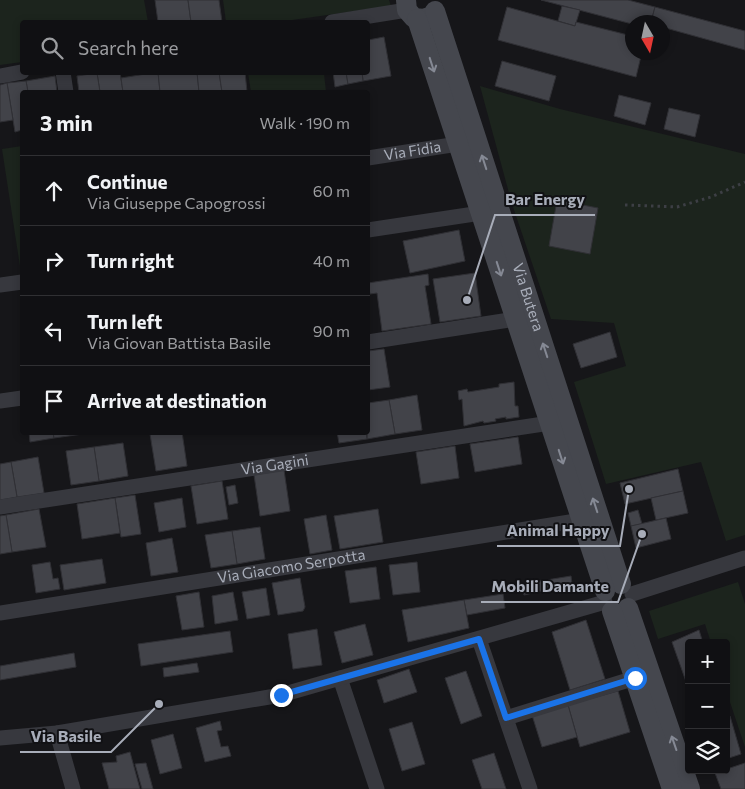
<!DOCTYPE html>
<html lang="en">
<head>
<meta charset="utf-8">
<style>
	:root { --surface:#101013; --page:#1e1e21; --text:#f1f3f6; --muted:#9c9da0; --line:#303033 }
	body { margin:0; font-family:Commissioner,sans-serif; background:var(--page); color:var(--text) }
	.controls { position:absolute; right:15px; bottom:15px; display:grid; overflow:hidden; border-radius:5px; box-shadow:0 2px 8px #0003 }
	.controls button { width:45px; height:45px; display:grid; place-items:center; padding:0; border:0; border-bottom:1px solid var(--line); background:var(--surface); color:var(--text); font:25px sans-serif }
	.compass { position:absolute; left:625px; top:15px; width:45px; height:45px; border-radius:50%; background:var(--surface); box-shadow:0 2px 8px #0003; rotate:171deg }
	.stop { position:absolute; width:15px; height:15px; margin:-11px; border:4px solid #1a73e8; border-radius:50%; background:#fff }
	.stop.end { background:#1a73e8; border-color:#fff; box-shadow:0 1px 5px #0008 }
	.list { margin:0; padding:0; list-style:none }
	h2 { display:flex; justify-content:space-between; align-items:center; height:65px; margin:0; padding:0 20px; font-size:21px }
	h2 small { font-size:16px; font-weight:400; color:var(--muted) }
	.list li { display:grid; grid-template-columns:32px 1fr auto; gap:15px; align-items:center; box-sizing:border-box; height:70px; padding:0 20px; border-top:1px solid var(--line) }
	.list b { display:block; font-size:19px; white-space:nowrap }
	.list p { margin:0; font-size:16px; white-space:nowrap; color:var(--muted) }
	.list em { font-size:16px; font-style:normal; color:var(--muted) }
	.icon { flex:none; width:28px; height:28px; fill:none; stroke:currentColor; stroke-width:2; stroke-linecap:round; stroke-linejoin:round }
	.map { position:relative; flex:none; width:745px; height:789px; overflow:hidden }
	.search { position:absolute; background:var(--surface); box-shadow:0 2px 8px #0003; left:20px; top:20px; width:350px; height:55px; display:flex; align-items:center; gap:12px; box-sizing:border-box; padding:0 18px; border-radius:5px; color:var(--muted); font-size:19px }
	.panel { position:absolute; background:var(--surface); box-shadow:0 2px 8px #0003; left:20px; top:90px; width:350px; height:345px; border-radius:5px }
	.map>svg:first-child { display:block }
	.green { fill:#1c241d }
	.building { fill:#424349; stroke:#303035 }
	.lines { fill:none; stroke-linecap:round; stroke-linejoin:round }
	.path { stroke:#3d3f45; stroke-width:3; stroke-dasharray:2.5 4; stroke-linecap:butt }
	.minor { stroke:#37383e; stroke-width:15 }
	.secondary { stroke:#45474e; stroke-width:20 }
	.oneway { stroke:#858994 }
	.route { stroke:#1a73e8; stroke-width:6 }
	.labels { text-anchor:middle; stroke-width:4; stroke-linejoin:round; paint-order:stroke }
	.street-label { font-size:15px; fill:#a8adb9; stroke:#111114 }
	.leader { fill:none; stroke:#a8adb9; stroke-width:2 }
	.callout-dot { fill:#a8adb9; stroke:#111114; stroke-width:2 }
	.callout-label { font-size:16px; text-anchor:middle; font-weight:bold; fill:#a8adb9; stroke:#111114; stroke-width:4; stroke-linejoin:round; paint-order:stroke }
</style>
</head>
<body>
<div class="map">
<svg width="745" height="789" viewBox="0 0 745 789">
	<rect width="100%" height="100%" fill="#161619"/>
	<!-- green -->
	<g class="green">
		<polygon points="0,0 144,0 148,22 22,22 22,62 0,65"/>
		<polygon points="223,0 389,0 391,6 278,22 226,22"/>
		<polygon points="248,73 324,73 326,92 251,92"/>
		<polygon points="480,86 560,109 745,154 745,535 726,541 701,462 606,484 574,382 626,366 614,323 551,319 512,204"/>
		<polygon points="22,146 22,272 21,273 2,149"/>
		<polygon points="738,582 745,604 745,747 726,690 726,643 711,643 705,624 658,639 649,611"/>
	</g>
	<!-- building -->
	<g class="building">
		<polygon points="155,0 188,0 191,22 158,22"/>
		<polygon points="188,0 219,0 222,22 191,22"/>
		<polygon points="541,0 628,0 655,7 651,22 632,24"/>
		<polygon points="562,6 580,10 575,26 558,21"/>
		<polygon points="507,7 575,26 576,22 632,36 632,52 642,52 636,77 498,40"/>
		<polygon points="655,7 745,31 745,50 662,27 662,22 651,22"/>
		<polygon points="384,37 391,76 363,81 362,72 368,72 368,40"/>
		<polygon points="502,61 556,76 549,101 495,86"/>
		<polygon points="120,72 123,92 100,92 97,73"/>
		<polygon points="158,72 160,92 123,92 121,78"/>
		<polygon points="158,72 197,72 199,92 160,92"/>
		<polygon points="197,72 219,72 222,92 199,92"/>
		<polygon points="219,72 245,72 247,92 222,92"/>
		<polygon points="333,72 346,72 348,84 335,87"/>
		<polygon points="346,72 362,72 363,81 348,84"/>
		<polygon points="97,73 100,92 79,92 77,76"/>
		<polygon points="55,76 57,92 28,92 26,81"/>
		<polygon points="26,81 28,92 22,92 22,130 15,132 7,83"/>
		<polygon points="7,83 13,120 0,122 0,85"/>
		<polygon points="619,95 651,103 645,125 614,116"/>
		<polygon points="669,108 700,115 695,137 664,129"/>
		<polygon points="557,200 598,208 590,254 549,246"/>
		<polygon points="459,230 465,261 410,273 403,241"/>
		<polygon points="475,273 481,316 440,322 433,279"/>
		<polygon points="428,274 429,285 425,286 431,324 382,331 377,293 370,294 368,283"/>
		<polygon points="610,332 617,357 581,368 573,344"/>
		<polygon points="384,349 390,387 368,390 368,351"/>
		<polygon points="514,382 515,406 518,406 519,417 506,419 506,417 495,419 496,421 484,423 483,421 464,426 462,399 459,400 458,391 467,389 468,392 499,387 499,384"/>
		<polygon points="417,395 422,430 395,434 389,400"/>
		<polygon points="389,400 395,434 367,439 368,403"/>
		<polygon points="29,432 53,432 54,438 30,442"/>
		<polygon points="53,432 83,432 83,434 54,438"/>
		<polygon points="162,432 182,432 187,466 156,471 150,434"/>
		<polygon points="337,432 366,432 367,439 339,443"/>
		<polygon points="518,437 522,464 475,472 470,444"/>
		<polygon points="123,443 128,476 99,481 94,447"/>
		<polygon points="455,446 459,478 421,484 416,452"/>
		<polygon points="94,447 99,481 71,485 66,451"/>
		<polygon points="38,457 44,493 17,497 11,462"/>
		<polygon points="11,462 17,497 0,500 0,464"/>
		<polygon points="678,469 683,491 625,504 620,483"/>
		<polygon points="284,470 290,511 260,516 254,475"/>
		<polygon points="222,481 228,519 197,524 191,486"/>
		<polygon points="235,485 238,503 229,505 226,487"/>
		<polygon points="683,491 688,513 656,520 651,498"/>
		<polygon points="135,495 141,534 121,537 115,498"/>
		<polygon points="115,498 120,533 82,539 77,504"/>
		<polygon points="182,498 186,527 159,532 154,503"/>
		<polygon points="39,509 46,547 12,552 6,515"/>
		<polygon points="378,509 383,542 340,549 334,516"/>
		<polygon points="638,510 642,524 631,526 628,513"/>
		<polygon points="6,515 12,552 0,554 0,516"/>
		<polygon points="326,515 332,550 310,554 304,519"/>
		<polygon points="666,518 671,539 636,548 631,526"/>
		<polygon points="260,527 265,559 237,564 232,531"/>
		<polygon points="232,531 237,564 211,568 205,535"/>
		<polygon points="172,538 178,572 151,576 146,543"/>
		<polygon points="102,559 106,583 64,590 60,565"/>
		<polygon points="50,562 53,579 58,578 60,589 36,593 32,565"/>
		<polygon points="417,562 420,592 393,595 389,565"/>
		<polygon points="376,567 380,599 350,603 345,571"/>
		<polygon points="571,576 572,584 524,595 522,584"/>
		<polygon points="300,578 305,607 303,611 278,615 272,583"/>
		<polygon points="266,588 270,615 247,619 242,592"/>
		<polygon points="199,592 204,627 182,630 176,596"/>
		<polygon points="233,592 238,620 215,624 212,596"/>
		<polygon points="503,594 505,608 467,615 464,600"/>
		<polygon points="464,600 469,628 408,642 402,610"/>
		<polygon points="586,620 605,679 570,690 552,632"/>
		<polygon points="365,624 373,655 342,663 334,632"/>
		<polygon points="317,629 322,665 293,669 288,634"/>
		<polygon points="699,630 703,643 689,643 689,690 672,642"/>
		<polygon points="230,631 233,652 141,666 138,644"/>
		<polygon points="74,653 76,667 0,680 0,666"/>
		<polygon points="197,663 199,672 164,677 163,668"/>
		<polygon points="409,669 417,692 384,703 377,680"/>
		<polygon points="466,671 482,716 461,724 445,678"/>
		<polygon points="618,691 630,732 580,747 568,705"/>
		<polygon points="568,705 577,737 542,747 532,715"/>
		<polygon points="730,716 741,754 726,759 726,718"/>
		<polygon points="220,721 222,730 217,731 221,747 228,746 231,756 205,762 196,728"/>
		<polygon points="412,722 425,764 402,771 389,729"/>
		<polygon points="173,734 182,768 160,774 151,740"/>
		<polygon points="130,752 140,789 109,789 102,763 117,762 116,756"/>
		<polygon points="494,753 506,789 482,789 472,760"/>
		<polygon points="146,763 153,789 142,789 135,764"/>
		<polygon points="745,763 745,789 721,789 715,773"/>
	</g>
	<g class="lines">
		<!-- path -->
		<polyline class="path" points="625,205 677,207 711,197 745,182"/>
		<!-- minor -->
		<g class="minor">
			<polyline points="332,22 407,10"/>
			<polyline points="63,72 66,92"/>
			<polyline points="0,76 22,72"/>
			<path id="s1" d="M368 158 458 144"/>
			<polyline points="368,230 481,213"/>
			<polyline points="0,285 22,282"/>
			<polyline points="368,342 516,319"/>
			<polyline points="0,401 22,398"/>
			<path id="s2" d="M0 507 550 423"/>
			<polyline points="632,594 745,558"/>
			<path id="s3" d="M0 613 582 520"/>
			<polyline points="479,639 530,789"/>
			<polyline points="340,678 377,789"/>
			<polyline points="506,718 635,678"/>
			<polyline points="57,733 73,789"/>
			<polyline points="0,738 57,733 281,695 605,602"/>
		</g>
		<!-- secondary -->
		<g class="secondary">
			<polyline points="406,0 407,10 414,18 424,19 429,17"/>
			<path id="s4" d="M435 11 621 584"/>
			<polyline points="417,19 605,591"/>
			<polyline points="628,608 690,789"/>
			<polyline points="612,611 672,789"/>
		</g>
	</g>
	<!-- one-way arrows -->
	<defs><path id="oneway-shaft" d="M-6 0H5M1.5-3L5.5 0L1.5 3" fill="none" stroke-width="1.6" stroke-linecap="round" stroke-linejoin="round" transform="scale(1.25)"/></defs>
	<g class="oneway">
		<use href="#oneway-shaft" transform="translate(432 65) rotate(72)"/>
		<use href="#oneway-shaft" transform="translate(484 162) rotate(-108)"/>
		<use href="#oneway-shaft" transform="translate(499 269) rotate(72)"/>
		<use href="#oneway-shaft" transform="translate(545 350) rotate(-108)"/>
		<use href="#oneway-shaft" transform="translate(561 457) rotate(72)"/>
		<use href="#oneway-shaft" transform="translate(595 505) rotate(-108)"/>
		<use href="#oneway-shaft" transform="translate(674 743) rotate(-109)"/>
	</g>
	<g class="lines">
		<!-- route -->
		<polyline class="route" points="281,695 479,639 506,718 635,678"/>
	</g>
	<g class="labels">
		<!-- street labels -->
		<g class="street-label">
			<text dy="5" stroke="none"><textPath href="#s1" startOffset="45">Via Fidia</textPath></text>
			<text dy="5" stroke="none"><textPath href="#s4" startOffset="301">Via Butera</textPath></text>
			<text dy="5" stroke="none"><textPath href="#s2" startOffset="278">Via Gagini</textPath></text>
			<text dy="5" stroke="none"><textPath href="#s3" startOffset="295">Via Giacomo Serpotta</textPath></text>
		</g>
	</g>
	<!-- callouts -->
	<path class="leader" d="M467 300L495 215H595M629 489L620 546H497M642 534L618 602H481M159 704L111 752H20"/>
	<g class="callout-dot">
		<circle cx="467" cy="300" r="5"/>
		<circle cx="629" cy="489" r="5"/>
		<circle cx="642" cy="534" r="5"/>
		<circle cx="159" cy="704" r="5"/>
	</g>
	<g class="callout-label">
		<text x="545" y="205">Bar Energy</text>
		<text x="558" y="536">Animal Happy</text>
		<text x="550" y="592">Mobili Damante</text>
		<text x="66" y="742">Via Basile</text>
	</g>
</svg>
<div class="controls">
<button>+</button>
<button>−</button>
<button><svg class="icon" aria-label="layers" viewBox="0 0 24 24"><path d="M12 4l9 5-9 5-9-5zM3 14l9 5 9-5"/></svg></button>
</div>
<svg class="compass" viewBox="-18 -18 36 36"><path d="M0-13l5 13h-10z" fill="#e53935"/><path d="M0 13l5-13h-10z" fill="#9c9da0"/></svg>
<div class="stop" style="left:635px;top:678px"></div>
<div class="stop end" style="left:281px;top:695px"></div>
<div class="search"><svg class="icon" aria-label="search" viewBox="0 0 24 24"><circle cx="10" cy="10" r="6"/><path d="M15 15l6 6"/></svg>Search here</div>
<section class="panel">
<h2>3 min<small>Walk · 190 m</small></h2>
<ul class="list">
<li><svg class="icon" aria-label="ahead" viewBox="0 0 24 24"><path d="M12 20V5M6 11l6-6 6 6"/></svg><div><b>Continue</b><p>Via Giuseppe Capogrossi</p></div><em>60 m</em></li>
<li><svg class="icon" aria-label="right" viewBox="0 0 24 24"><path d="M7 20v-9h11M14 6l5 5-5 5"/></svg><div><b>Turn right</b></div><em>40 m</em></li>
<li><svg class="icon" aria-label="left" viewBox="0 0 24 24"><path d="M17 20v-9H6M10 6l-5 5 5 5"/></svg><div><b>Turn left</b><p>Via Giovan Battista Basile</p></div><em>90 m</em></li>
<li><svg class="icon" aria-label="arrive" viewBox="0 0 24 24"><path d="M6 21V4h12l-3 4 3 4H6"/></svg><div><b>Arrive at destination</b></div></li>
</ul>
</section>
</div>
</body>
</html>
